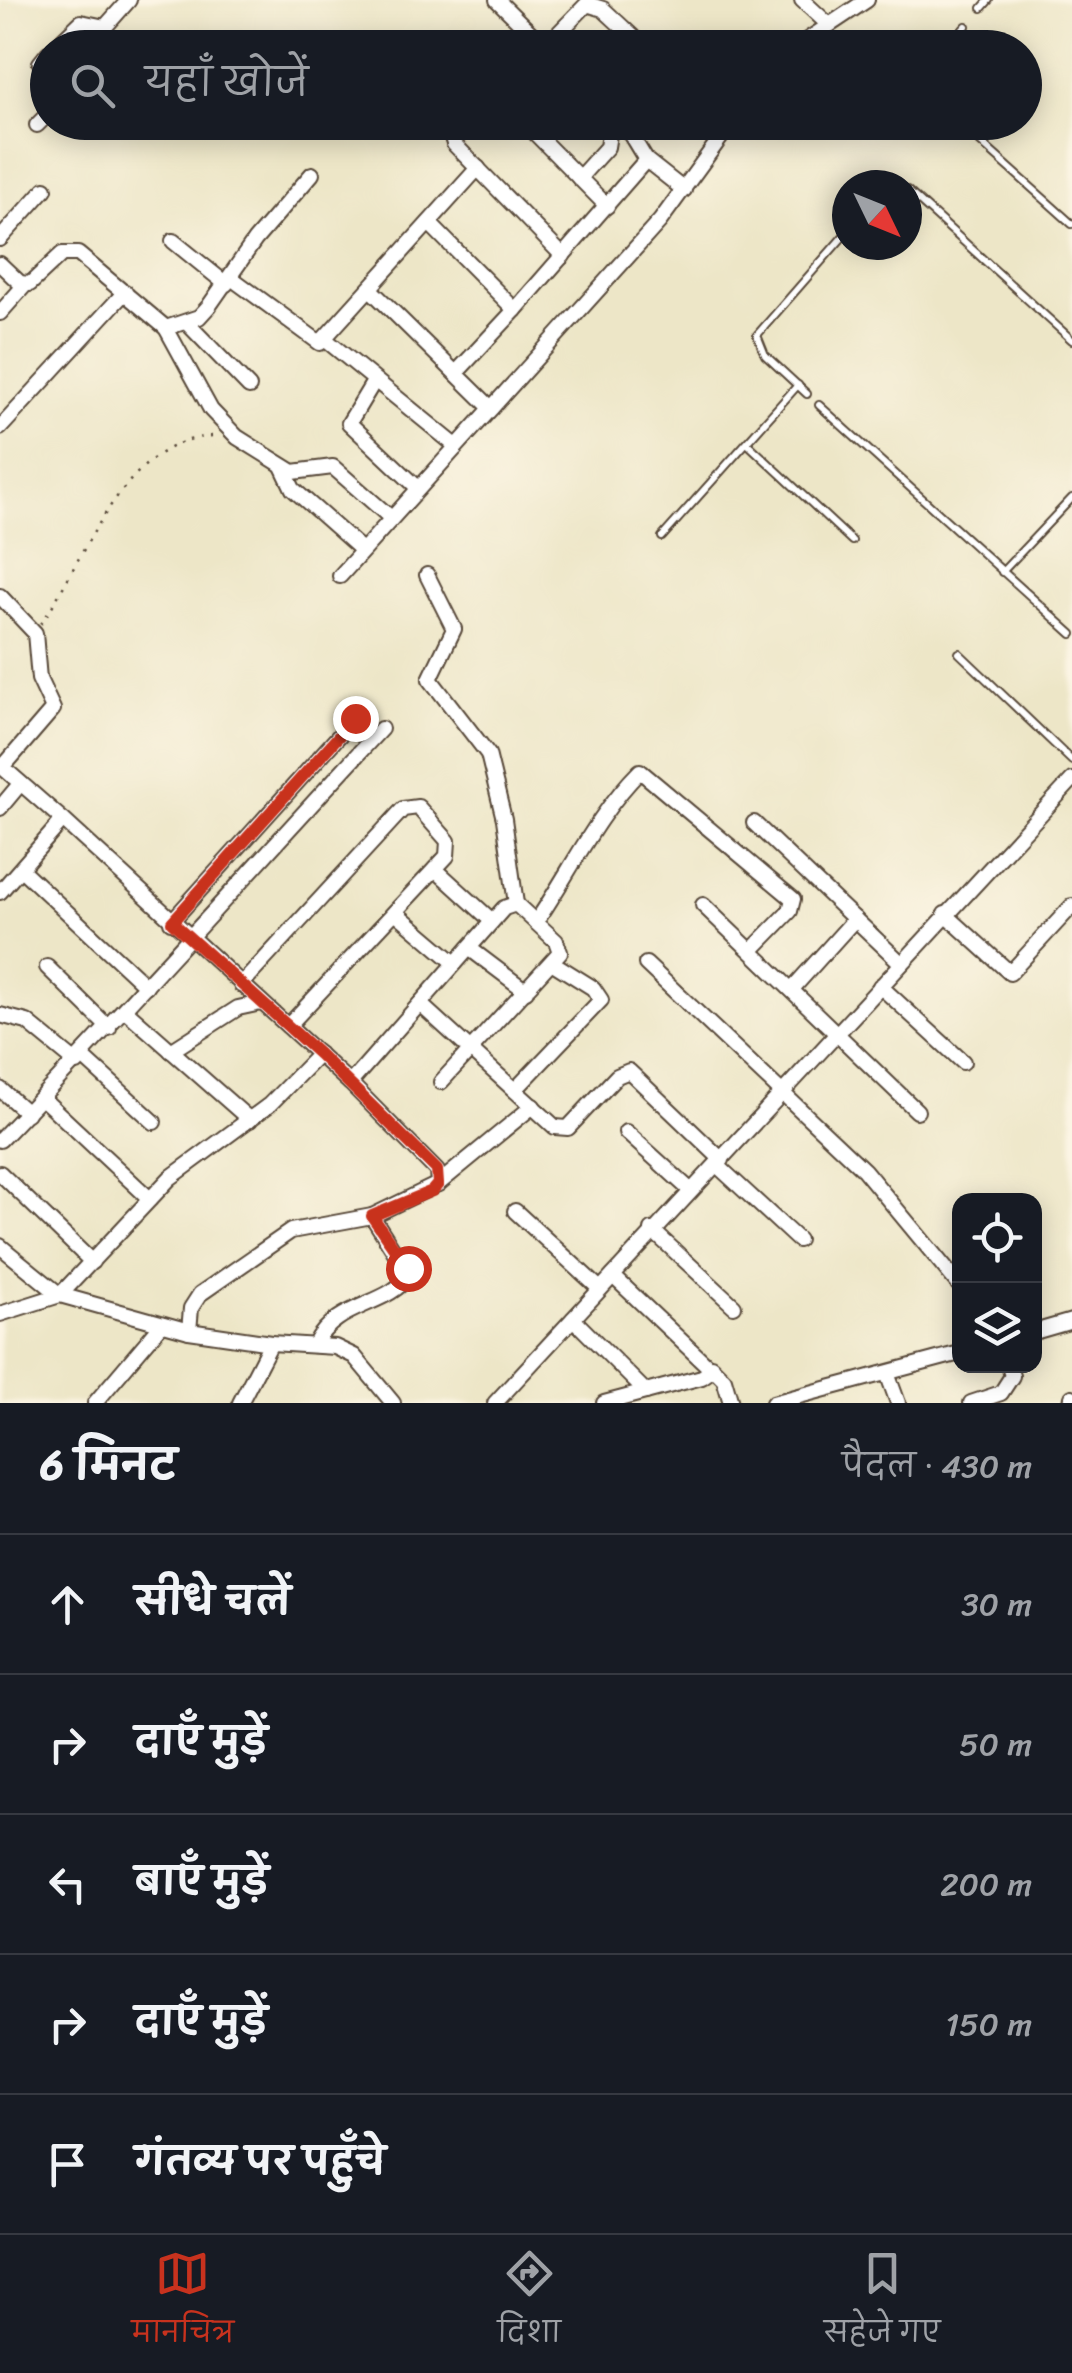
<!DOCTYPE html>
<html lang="hi">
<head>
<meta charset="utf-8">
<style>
	:root { --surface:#171b24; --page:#242831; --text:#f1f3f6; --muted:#9ea1a6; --line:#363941; --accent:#c8321e }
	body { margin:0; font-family:Sriracha,"Playpen Sans Deva",sans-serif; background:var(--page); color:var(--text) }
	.controls { position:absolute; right:30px; bottom:30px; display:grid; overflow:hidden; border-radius:20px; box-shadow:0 5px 25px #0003 }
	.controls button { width:90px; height:90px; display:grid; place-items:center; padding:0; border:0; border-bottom:2px solid var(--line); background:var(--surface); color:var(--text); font:50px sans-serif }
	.compass { position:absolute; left:832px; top:170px; width:90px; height:90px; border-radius:50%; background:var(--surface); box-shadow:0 5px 25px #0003; rotate:133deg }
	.stop { position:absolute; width:30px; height:30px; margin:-22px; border:8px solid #c8321e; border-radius:50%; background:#fff }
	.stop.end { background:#c8321e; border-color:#fff; box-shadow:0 2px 10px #0008 }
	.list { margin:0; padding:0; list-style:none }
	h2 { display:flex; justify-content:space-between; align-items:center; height:130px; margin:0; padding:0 40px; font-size:42px }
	h2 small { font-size:32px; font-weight:400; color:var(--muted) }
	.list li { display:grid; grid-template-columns:65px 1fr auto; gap:30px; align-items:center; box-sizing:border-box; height:140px; padding:0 40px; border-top:2px solid var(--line) }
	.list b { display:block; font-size:38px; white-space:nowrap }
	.list em { font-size:32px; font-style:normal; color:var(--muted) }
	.icon { flex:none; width:55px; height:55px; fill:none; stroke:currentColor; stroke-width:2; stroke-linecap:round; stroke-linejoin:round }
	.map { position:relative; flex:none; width:1072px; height:1403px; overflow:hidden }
	.search { position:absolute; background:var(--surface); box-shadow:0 5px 25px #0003; left:30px; right:30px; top:30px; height:110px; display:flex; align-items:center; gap:25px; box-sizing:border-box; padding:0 35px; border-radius:55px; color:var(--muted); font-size:38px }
	.sheet { height:830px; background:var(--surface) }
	nav { display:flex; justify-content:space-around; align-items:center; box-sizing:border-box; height:140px; border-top:2px solid var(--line); background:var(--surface); font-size:28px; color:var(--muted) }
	nav a { display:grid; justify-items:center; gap:5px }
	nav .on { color:var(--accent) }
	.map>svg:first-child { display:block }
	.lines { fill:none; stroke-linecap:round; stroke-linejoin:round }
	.lane-casing { stroke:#564637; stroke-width:10 }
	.street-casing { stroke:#564637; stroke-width:18 }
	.path { stroke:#564637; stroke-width:2.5; stroke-dasharray:2.5 8; stroke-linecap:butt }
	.lane { stroke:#fff; stroke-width:6 }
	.street { stroke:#fff; stroke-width:14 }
	.route { stroke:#c8321e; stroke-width:12 }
</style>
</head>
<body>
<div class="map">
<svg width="1072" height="1403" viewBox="0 0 1072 1403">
	<rect width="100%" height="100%" fill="#fcf5e5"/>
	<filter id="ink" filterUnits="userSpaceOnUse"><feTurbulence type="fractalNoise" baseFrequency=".01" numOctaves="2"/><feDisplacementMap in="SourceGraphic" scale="20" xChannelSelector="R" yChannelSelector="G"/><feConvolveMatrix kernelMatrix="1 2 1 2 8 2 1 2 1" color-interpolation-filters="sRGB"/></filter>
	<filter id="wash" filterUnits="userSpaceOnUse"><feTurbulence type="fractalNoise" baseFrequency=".0048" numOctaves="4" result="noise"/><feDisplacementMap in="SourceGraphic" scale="40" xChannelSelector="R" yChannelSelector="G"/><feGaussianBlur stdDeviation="2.25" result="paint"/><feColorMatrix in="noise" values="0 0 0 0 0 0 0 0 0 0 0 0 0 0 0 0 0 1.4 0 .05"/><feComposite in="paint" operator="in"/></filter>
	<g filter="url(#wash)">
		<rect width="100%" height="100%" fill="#ede6c7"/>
	</g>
	<g filter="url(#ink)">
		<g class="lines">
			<defs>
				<g id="lane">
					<polyline points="982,8 989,0"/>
					<polyline points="946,48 966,26"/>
					<polyline points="958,122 1072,224"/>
					<polyline points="907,190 1072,340"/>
					<polyline points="807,394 765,355 757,335 847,232"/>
					<polyline points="819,405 1072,634"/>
					<polyline points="747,443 852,541"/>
					<polyline points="662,537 798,385"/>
					<polyline points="1002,572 1072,498"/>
					<polyline points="959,653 1072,761"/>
				</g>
				<g id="street">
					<polyline points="497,0 546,48"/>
					<polyline points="802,0 829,25"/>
					<polyline points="545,47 587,4 603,9 645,48"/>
					<polyline points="54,48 81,22 105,27 129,0"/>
					<polyline points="523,48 533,35"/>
					<polyline points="795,48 867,0"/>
					<polyline points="48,53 40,63 48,75"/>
					<polyline points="455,122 450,131 454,144 563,256"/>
					<polyline points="524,122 607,206"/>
					<polyline points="623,122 646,160 684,190"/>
					<polyline points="37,125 48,114"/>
					<polyline points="579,178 607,147 611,122"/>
					<polyline points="429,223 515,310 646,160"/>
					<polyline points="0,239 45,189"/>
					<polyline points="173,241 226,284"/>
					<polyline points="0,264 20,283 30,284 62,254 78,254 166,328 211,410 237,437 293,472 333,467 391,518"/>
					<polyline points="230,277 320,343 478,168"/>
					<polyline points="371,290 491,408"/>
					<polyline points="0,313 25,285"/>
					<polyline points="187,323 249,387"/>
					<polyline points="166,328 199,317 209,306 255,240 312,174"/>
					<polyline points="326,340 456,446"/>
					<polyline points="456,373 515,310"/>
					<polyline points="373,383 349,423 418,488"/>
					<polyline points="0,428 125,292"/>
					<polyline points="282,466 293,489 362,550"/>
					<polyline points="427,575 454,629 430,679 488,754 504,819 516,904"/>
					<polyline points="340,576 660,221 732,122"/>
					<polyline points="0,596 35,633 39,679 53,709 3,767"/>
					<polyline points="0,765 63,820"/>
					<polyline points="0,808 20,784"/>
					<polyline points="754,823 901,963"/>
					<polyline points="21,869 146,986"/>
					<polyline points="435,869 492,921"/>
					<polyline points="0,892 63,820 350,1083 504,908 516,904 556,941 560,952 441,1082"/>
					<polyline points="703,905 917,1111"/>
					<polyline points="395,912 455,963"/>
					<polyline points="945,914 1010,973 1072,906"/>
					<polyline points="171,922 355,718"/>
					<path d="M536 922C571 871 596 815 640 771L793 899 790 911 752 950"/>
					<polyline points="469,948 526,991"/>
					<polyline points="646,964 864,1170 960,1286"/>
					<polyline points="47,967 109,1028"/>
					<polyline points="241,985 403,809 418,807 448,841 447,856 288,1026"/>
					<polyline points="880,986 963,1062"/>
					<polyline points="792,989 855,919"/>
					<polyline points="420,1004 555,1127 568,1128 617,1076 629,1071 722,1160"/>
					<polyline points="125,1010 250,1120"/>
					<polyline points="0,1015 27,1022 77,1063"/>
					<polyline points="171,1051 238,1008 261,1003"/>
					<polyline points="83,1057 154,1122"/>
					<polyline points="0,1089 27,1113"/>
					<polyline points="515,1090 601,1000 593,988 553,963"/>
					<polyline points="42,1098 150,1199"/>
					<polyline points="626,1132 690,1190"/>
					<path d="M0 1140C130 1006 254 866 381 729"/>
					<polyline points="718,1166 798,1240"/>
					<polyline points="0,1173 92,1262"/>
					<polyline points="438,1184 533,1106"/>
					<polyline points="515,1211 600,1289"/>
					<polyline points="652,1230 734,1306"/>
					<polyline points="0,1246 60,1295 170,1178 269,1105 319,1054"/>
					<polyline points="0,1314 60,1295 189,1331 271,1343 335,1347 354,1356 393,1403"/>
					<polyline points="573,1319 646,1392"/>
					<polyline points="189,1331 191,1308 200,1294 291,1231 372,1216 438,1184 437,1171 350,1083"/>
					<polyline points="1034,1332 1072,1321"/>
					<path d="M315 1344C336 1302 388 1307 409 1275L372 1216"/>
					<polyline points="711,1366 724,1379 731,1403"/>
					<polyline points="887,1373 898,1403"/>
					<polyline points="95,1403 162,1324"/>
					<polyline points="240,1403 271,1343"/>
					<polyline points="495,1403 1072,780"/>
					<polyline points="604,1403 702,1377 712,1370 613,1276"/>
					<polyline points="773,1403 960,1353"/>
					<polyline points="971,1403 1001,1393 1012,1376 1009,1366"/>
					<polyline points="1071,1403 1072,1397"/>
				</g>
			</defs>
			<!-- lane casing -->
			<use href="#lane" class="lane-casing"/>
			<!-- street casing -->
			<use href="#street" class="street-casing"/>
			<!-- path -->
			<path class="path" d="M41 624C84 561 123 438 215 436"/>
			<!-- lane -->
			<use href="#lane" class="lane"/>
			<!-- street -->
			<use href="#street" class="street"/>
		</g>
	</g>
	<g class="lines" filter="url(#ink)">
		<!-- route -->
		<polyline class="route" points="355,718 172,922 319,1054 437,1170 438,1184 432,1191 372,1216 408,1268"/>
	</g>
</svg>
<div class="controls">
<button><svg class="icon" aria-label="locate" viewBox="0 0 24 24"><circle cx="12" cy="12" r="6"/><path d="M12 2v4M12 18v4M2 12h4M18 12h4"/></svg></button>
<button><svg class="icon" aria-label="layers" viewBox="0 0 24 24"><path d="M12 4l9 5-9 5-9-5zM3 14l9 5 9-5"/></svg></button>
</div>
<svg class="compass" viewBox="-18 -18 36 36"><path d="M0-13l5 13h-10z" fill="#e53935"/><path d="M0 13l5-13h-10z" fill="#9ea1a6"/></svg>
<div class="stop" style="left:408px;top:1268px"></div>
<div class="stop end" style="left:355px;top:718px"></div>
<div class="search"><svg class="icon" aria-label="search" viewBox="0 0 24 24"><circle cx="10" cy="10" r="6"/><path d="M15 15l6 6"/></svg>यहाँ खोजें</div>
</div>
<section class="sheet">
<h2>6 मिनट<small>पैदल · 430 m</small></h2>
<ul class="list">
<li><svg class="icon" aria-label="ahead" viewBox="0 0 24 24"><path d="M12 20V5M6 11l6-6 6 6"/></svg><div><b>सीधे चलें</b></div><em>30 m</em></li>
<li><svg class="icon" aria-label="right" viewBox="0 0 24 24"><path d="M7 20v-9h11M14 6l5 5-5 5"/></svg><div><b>दाएँ मुड़ें</b></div><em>50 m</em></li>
<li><svg class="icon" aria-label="left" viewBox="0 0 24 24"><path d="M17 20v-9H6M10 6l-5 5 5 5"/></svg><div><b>बाएँ मुड़ें</b></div><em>200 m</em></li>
<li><svg class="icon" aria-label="right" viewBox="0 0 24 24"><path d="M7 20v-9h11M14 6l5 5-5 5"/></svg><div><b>दाएँ मुड़ें</b></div><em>150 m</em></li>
<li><svg class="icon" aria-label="arrive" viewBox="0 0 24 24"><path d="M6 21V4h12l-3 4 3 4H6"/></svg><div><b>गंतव्य पर पहुँचे</b></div></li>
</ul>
</section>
<nav>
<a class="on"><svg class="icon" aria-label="map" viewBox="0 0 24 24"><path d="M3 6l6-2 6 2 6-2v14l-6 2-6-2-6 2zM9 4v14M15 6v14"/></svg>मानचित्र</a>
<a><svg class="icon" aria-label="directions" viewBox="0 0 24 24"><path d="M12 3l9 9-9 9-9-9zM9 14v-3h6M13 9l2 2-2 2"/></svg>दिशा</a>
<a><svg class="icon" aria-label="saved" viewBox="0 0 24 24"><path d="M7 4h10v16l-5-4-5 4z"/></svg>सहेजे गए</a>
</nav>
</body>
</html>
